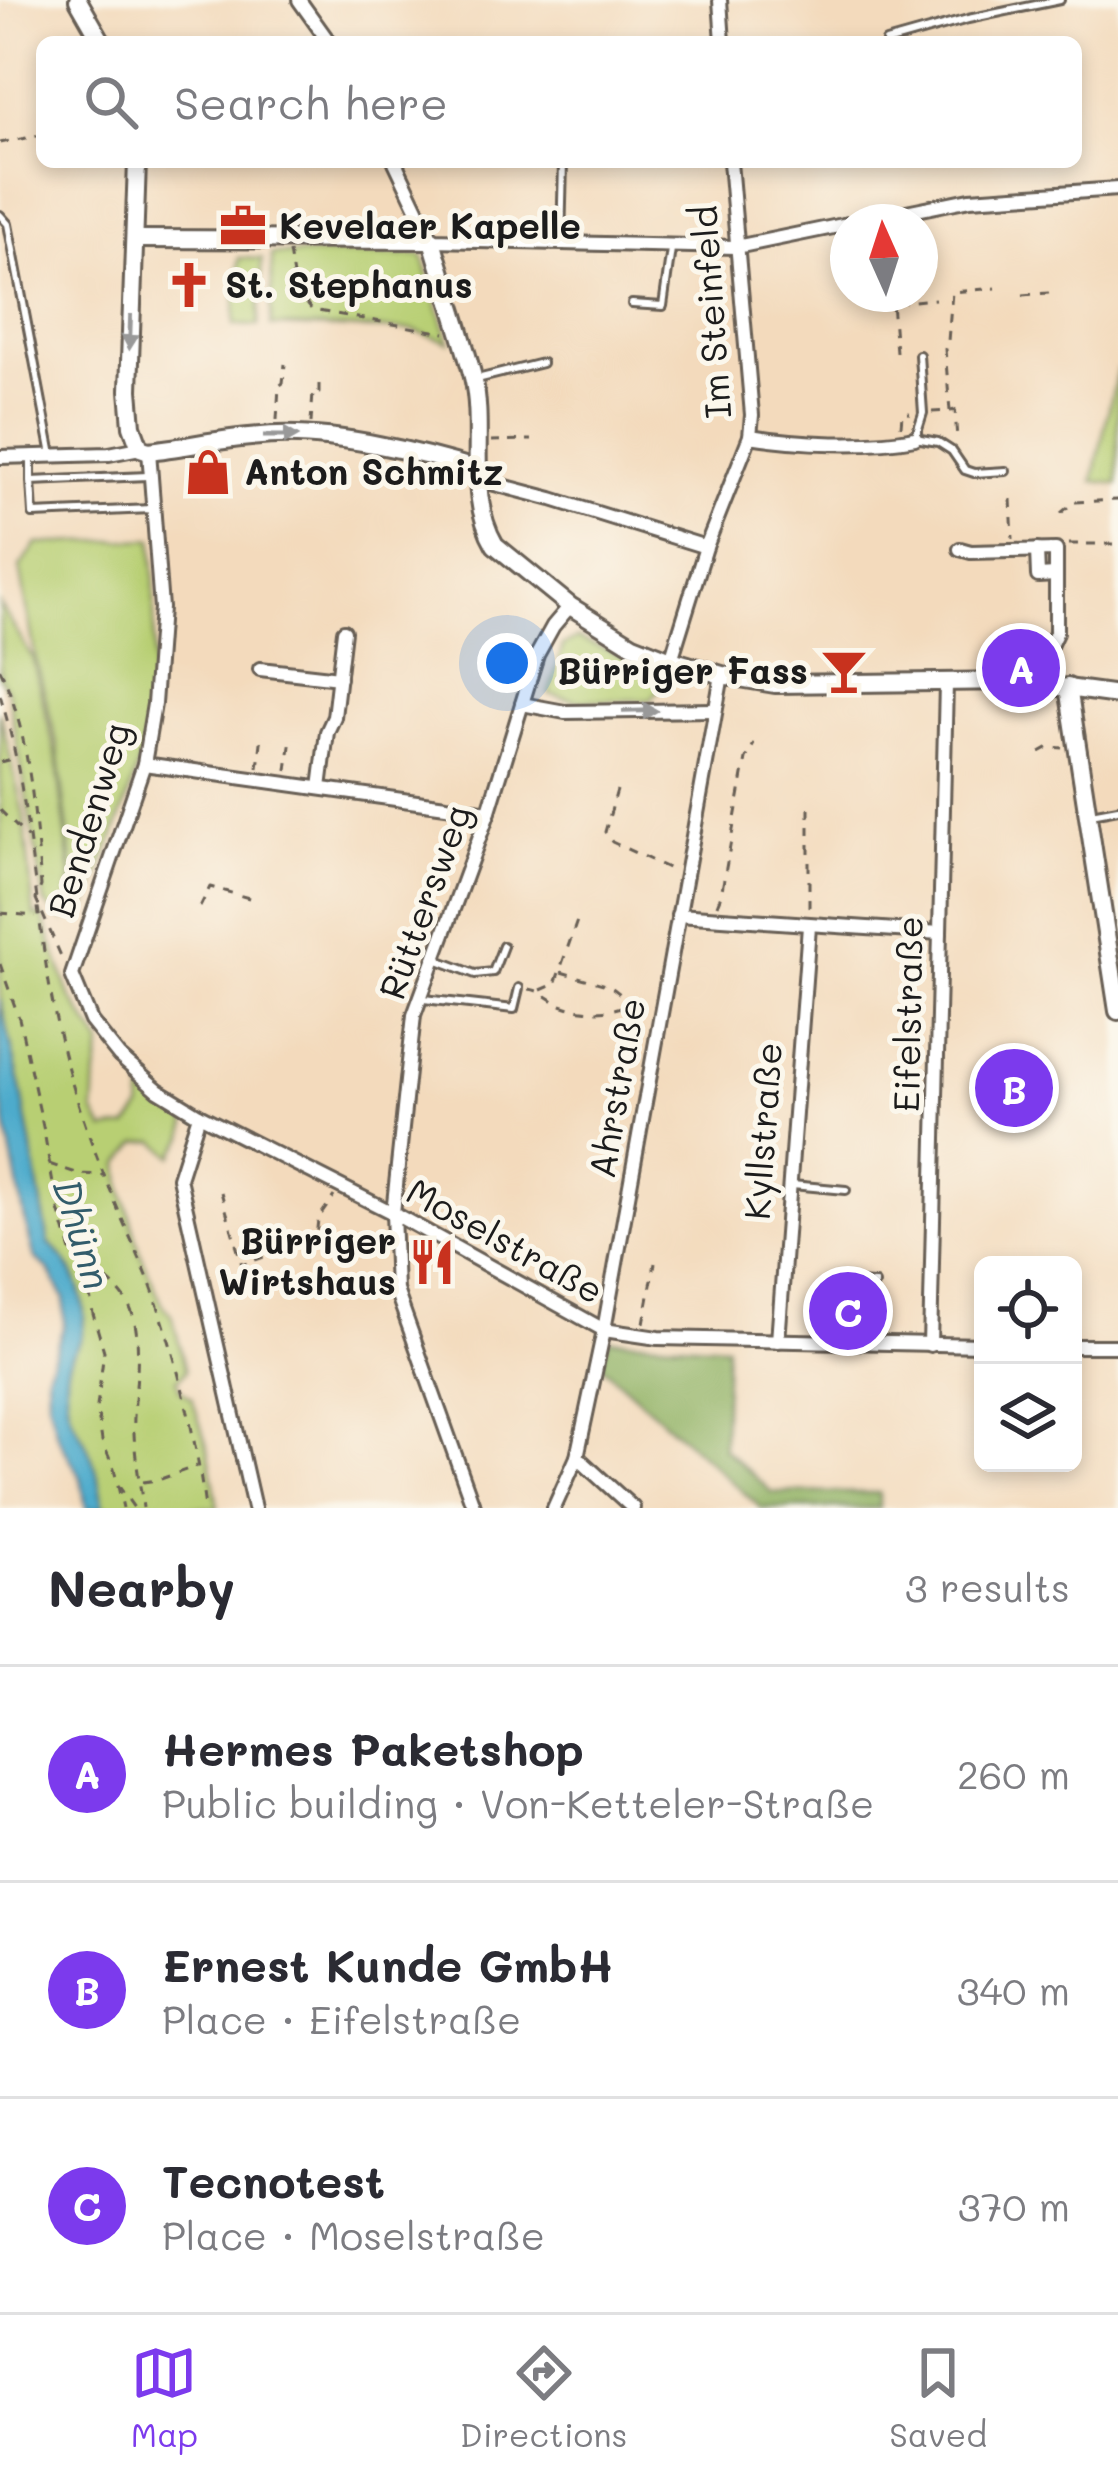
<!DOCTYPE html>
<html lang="en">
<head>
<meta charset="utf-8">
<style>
	:root { --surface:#fff; --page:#f7f7f7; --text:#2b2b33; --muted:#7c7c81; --line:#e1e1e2; --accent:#7c3aed }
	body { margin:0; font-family:Mali,sans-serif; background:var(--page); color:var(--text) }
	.controls { position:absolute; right:36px; bottom:36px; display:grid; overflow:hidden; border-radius:18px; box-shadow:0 6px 18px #0003 }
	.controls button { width:108px; height:108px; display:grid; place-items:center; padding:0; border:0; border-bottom:3px solid var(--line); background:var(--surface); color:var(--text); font:60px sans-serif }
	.compass { position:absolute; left:830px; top:204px; width:108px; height:108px; border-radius:50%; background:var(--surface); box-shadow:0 6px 18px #0003; rotate:357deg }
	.you { position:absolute; left:507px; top:663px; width:42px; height:42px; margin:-30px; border:9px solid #fff; border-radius:50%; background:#1a73e8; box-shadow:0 0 0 18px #1a73e833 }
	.badge { display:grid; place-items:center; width:78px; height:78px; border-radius:50%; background:var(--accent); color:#fff; font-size:39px; font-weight:700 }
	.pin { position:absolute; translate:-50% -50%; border:6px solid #fff; box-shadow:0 3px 12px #0006 }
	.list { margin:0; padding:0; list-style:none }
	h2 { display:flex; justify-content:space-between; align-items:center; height:156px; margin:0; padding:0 48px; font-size:51px }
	h2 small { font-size:39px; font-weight:400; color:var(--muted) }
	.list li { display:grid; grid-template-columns:78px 1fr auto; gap:36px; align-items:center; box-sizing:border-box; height:216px; padding:0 48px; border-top:3px solid var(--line) }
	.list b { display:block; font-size:45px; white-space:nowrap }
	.list p { margin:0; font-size:39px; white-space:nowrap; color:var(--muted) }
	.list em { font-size:39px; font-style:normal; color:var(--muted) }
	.icon { flex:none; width:66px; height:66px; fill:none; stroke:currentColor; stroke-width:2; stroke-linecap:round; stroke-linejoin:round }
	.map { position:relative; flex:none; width:1118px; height:1508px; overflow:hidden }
	.search { position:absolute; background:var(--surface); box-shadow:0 6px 18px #0003; left:36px; right:36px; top:36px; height:132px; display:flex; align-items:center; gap:30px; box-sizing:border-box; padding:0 42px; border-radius:18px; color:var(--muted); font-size:45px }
	.sheet { height:804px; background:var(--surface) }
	nav { display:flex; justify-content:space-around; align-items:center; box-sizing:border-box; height:168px; border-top:3px solid var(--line); background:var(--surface); font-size:33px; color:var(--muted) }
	nav a { display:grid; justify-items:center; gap:6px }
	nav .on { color:var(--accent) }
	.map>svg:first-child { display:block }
	.green { fill:#b8cf73; stroke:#6a7648; stroke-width:3 }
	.forest { fill:#92b265; stroke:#576740; stroke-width:3 }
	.water { fill:#4eabcc; stroke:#356474; stroke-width:3 }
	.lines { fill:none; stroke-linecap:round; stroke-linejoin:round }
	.lane-casing { stroke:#675e54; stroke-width:12 }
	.street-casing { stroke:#675e54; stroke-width:18 }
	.secondary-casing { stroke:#675e54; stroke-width:22 }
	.path { stroke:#675e54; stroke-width:3; stroke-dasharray:9 9; stroke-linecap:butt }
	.lane { stroke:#fff; stroke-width:6 }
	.street { stroke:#fff; stroke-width:12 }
	.secondary { stroke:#fff; stroke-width:16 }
	.oneway { fill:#999 }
	.labels { text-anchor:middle; stroke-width:10; stroke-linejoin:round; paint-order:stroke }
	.poi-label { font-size:36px; font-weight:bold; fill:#1c1c1c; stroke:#fbf7ec; text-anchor:start }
	.street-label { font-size:36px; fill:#1c1c1c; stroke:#fbf7ec }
	.water-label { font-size:39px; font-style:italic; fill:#325c6b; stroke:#fbf7ec }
</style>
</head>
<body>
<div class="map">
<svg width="1118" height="1508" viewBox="0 0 1118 1508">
	<rect width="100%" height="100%" fill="#fbf7ec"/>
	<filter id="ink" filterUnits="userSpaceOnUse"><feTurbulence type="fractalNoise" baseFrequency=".00833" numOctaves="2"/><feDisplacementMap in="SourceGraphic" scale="24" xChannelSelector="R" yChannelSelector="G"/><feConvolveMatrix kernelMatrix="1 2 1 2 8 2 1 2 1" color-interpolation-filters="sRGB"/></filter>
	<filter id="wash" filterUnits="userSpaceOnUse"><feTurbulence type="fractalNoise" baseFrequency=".004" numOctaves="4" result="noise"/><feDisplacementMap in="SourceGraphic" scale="48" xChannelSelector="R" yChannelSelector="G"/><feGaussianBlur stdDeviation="2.7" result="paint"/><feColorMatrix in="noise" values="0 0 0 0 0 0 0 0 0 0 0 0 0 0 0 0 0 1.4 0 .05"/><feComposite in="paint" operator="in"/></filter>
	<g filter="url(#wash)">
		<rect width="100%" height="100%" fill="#f3dabc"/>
		<!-- green -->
		<g class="green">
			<polygon points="272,254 422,255 449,342 413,330 271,326"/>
			<polygon points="239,258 262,259 258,326 234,325"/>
			<polygon points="1118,367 1118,484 1093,481"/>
			<path d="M153 539C155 609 157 696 138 764 125 812 104 860 87 906L75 891 58 747 35 656 20 567 37 544Z"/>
			<polygon points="0,605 32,657 56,755 71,876 64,921 45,904 8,692 0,677"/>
			<polygon points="577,638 669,675 651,700 574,700 549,694 563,646"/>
			<path d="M0 712 24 817 34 916 42 915 70 996 102 1045 96 1074 94 1112 104 1130 128 1127 141 1110 143 1089 161 1105 182 1116 187 1123 185 1137 173 1156 156 1141 138 1143 120 1164 122 1188 141 1255 163 1306 172 1315 186 1371 177 1380 180 1390 192 1398 208 1449 218 1508H103V1501L79 1430C64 1412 61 1379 70 1357 74 1347 80 1341 82 1330 85 1309 79 1294 71 1275 65 1261 61 1253 49 1244L21 1088 0 999Z"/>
		</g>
		<!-- forest -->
		<polygon class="forest" points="609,1339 726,1346 723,1448 772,1492 879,1493 879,1508 761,1508 601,1365"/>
		<!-- water -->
		<path class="water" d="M0 999 21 1088 49 1244C74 1264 91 1305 81 1338 79 1344 74 1349 71 1355 65 1369 65 1386 67 1401 69 1419 79 1428 86 1444 95 1464 103 1486 103 1508H86L81 1478 57 1435 48 1400 47 1373 64 1325V1299L49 1270 35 1259 26 1225 0 1094Z"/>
	</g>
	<g filter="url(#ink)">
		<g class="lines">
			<defs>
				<g id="lane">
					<polyline points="886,42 968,19 1060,0"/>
					<polyline points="0,215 8,224 52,455"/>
					<polyline points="561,243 563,162"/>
					<polyline points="632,304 663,306 671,249"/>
					<polyline points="919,355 923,413 915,438 938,442 952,451 965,470 974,473 1006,471"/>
					<polyline points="477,379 542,363"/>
					<polyline points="31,456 31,481"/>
					<polyline points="148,476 31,481 33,514 152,509"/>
					<polyline points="1091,814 1118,809"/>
					<polyline points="438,960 475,974 493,972 503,946"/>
					<polyline points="424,999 514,1009 519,988"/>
					<polyline points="792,1185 846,1190"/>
					<polyline points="826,1339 828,1282 875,1284"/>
				</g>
				<g id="street">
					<polyline points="299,0 329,42"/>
					<polyline points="720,0 723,42"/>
					<polyline points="395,162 432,240 736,247 848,224"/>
					<polyline points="857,222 970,199 1118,189"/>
					<path d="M750 436C799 444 868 447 915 438"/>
					<polyline points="149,451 161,608 154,704 144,764 72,975 91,1021 119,1056 158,1090 199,1115 393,1213 604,1330 658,1338 983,1345"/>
					<polyline points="0,457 109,454 140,448"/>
					<polyline points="479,482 491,483 552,499 706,547"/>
					<polyline points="960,549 971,552 1056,550 1056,633 1049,648 1047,685"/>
					<polyline points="1037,550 1038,576 1056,575"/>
					<polyline points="671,660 706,547 750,436 752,415 730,162"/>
					<polyline points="260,669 339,678"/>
					<polyline points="522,704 565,712 715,710"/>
					<polyline points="144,764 489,812"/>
					<polyline points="320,788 327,732 334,717 344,631"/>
					<polyline points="678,915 940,933"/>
					<polyline points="199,1115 179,1178 254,1508"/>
					<polyline points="778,1341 809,926"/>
					<polyline points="930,1345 946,684"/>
					<polyline points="1073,1346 1118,1346"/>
					<polyline points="577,1457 633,1508"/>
					<polyline points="474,1508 396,1290 393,1213 414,1015 488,814 537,655 553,626 570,606"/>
					<polyline points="554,1508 577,1457 604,1330 722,675"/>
				</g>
				<g id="secondary">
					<polyline points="78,0 102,42"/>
					<path d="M137 162 129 390 132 426 140 448 149 451C192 446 234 436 278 435 337 433 421 452 478 470"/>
					<path d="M136 239 432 240C445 286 461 331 473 377 486 431 465 495 495 545L570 606 633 645 671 660 722 675 775 684 1016 681 1118 695"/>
					<polyline points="1068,687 1118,1011"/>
				</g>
			</defs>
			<!-- lane casing -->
			<use href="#lane" class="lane-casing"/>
			<!-- street casing -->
			<use href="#street" class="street-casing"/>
			<!-- secondary casing -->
			<use href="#secondary" class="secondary-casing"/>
			<!-- path -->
			<g class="path">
				<polyline points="0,143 42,135"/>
				<polyline points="289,252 295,289 312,310 445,333"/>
				<polyline points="1023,295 1049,293"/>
				<polyline points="896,352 892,303 935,299"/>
				<polyline points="951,411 955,410 957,439"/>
				<polyline points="932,412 950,411 945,349 948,341 952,292 996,288"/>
				<polyline points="277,420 279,386 283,383 285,364"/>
				<polyline points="311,423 313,393 319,393 319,375"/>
				<polyline points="901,426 902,414 910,413"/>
				<polyline points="491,441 532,440"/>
				<polyline points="1011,499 1013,539"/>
				<polyline points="1061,513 1074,502 1118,500"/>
				<polyline points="1069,544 1118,544"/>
				<path d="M0 669C30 732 35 817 41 886L36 899 64 963"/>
				<path d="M0 695C35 809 33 930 62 1046 75 1099 94 1152 115 1202 126 1230 140 1257 151 1286 177 1358 195 1432 205 1508"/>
				<polyline points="1040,752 1049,747 1063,748"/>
				<polyline points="0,762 15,758"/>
				<polyline points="258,768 262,734"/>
				<polyline points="287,771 291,737"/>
				<polyline points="617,790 605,832 612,842 674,871"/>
				<polyline points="809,808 809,914"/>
				<polyline points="0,810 28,838"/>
				<polyline points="717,905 721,895 746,759 754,744"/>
				<polyline points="200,907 210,887 256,900"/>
				<polyline points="0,913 36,916"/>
				<polyline points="0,964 19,1018 44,1131 55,1196 71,1251 88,1283 93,1314 104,1351 97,1407 102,1441 114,1469 123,1508"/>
				<polyline points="561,972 610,986 624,997"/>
				<path d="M529 989C545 991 551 1002 564 1006 580 1012 609 1013 623 1006"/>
				<polyline points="541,990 555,984 579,915"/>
				<polyline points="49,1164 79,1174 103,1175"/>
				<polyline points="221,1192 242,1265 316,1238 318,1219 334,1196"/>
				<path d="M77 1259C95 1271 116 1284 127 1302 147 1334 132 1398 134 1433 135 1458 140 1483 143 1508"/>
				<polyline points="644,1323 655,1263"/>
				<polyline points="143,1482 158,1480 197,1466"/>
				<polyline points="118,1485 134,1508"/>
			</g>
			<!-- lane -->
			<use href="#lane" class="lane"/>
			<!-- street -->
			<use href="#street" class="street"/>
			<!-- secondary -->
			<use href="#secondary" class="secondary"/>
		</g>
		<!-- one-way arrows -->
		<defs><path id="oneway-solid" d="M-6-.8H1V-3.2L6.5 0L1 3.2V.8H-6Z" transform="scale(3)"/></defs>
		<g class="oneway">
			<use href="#oneway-solid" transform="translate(130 332) rotate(92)"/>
			<use href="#oneway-solid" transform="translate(281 436)"/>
			<use href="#oneway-solid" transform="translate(640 711) rotate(-1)"/>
		</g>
	</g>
	<!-- icons -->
	<defs>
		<symbol id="office-bare" viewBox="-9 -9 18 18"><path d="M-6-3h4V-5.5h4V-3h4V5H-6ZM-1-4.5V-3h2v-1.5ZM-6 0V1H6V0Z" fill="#c8321e" stroke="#fbf7ec" stroke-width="2.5" paint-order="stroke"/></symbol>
		<symbol id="church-bare" viewBox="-9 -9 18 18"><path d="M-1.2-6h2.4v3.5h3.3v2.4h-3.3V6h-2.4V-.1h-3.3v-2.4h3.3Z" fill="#c8321e" stroke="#fbf7ec" stroke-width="2.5" paint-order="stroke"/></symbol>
		<symbol id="shop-bare" viewBox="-9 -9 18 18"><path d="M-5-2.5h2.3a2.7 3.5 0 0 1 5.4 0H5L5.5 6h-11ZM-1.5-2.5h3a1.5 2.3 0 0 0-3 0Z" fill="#c8321e" stroke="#fbf7ec" stroke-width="2.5" paint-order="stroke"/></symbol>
		<symbol id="bar-bare" viewBox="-9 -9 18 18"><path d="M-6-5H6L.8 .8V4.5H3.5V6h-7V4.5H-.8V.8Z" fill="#c8321e" stroke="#fbf7ec" stroke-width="2.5" paint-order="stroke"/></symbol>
		<symbol id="restaurant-bare" viewBox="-9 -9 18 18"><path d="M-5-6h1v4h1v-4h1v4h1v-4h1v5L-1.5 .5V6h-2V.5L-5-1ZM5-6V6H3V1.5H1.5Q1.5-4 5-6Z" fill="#c8321e" stroke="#fbf7ec" stroke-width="2.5" paint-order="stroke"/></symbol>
	</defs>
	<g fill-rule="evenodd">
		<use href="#office-bare" x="210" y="193" width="66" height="66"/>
		<use href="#church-bare" x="156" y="252" width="66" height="66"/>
		<use href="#shop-bare" x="175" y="439" width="66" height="66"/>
		<use href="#bar-bare" x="811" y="638" width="66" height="66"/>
		<use href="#restaurant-bare" x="399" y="1229" width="66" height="66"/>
	</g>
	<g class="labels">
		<!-- poi labels -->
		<g class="poi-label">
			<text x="279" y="239">Kevelaer Kapelle</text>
			<text x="225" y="298">St. Stephanus</text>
			<text x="244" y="485">Anton Schmitz</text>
			<text x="808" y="684" text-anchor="end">Bürriger Fass</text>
			<text x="396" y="1254" text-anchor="end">Bürriger<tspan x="396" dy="41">Wirtshaus</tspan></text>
		</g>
		<!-- street labels -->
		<g class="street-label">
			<text transform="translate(711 312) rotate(-94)" y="13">Im Steinfeld</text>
			<text transform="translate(89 820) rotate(-73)" y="13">Bendenweg</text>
			<text transform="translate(425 902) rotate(-70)" y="13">Rüttersweg</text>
			<text transform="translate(908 1014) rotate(-89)" y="13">Eifelstraße</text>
			<text transform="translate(617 1088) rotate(-80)" y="13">Ahrstraße</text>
			<text transform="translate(763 1131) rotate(-86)" y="13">Kyllstraße</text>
			<text transform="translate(505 1241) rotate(29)" y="13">Moselstraße</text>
		</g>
		<!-- water labels -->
		<g class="water-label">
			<text transform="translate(82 1234) rotate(73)" y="14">Dhünn</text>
		</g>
	</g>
</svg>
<div class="controls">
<button><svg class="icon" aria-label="locate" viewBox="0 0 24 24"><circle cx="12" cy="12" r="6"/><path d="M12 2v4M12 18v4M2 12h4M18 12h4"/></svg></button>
<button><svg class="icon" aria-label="layers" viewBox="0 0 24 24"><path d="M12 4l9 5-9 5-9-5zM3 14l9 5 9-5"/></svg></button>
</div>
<svg class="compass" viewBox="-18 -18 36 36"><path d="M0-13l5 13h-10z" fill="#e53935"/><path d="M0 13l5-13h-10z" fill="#7c7c81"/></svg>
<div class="you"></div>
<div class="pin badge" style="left:1021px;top:668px">A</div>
<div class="pin badge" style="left:1014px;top:1088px">B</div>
<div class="pin badge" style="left:848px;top:1311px">C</div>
<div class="search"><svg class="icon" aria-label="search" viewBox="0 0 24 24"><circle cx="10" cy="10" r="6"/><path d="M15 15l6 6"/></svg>Search here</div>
</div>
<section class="sheet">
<h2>Nearby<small>3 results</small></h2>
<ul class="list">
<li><span class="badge">A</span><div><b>Hermes Paketshop</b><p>Public building · Von-Ketteler-Straße</p></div><em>260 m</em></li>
<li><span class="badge">B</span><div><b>Ernest Kunde GmbH</b><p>Place · Eifelstraße</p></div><em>340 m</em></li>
<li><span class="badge">C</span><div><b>Tecnotest</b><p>Place · Moselstraße</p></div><em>370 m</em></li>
</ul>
</section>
<nav>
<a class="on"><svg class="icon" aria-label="map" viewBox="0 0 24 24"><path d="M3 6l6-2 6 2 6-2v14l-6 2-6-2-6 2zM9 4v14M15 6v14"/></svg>Map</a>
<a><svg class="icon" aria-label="directions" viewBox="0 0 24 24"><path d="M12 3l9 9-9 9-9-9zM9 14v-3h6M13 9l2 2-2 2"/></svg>Directions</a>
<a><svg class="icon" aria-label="saved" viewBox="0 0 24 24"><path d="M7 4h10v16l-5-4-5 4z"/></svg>Saved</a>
</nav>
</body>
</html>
